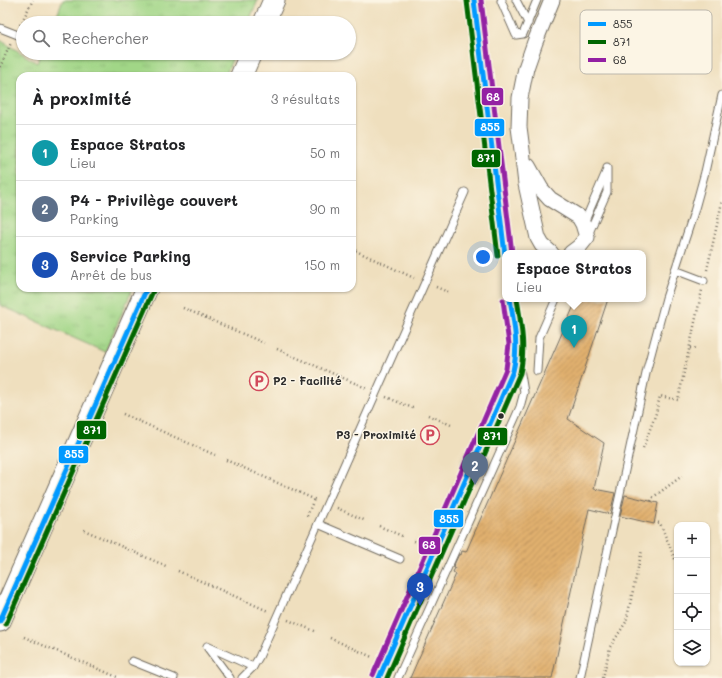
<!DOCTYPE html>
<html lang="fr">
<head>
<meta charset="utf-8">
<style>
	:root { --surface:#fff; --page:#f6f6f6; --text:#202124; --muted:#757577; --line:#e0e0e0; --accent:#b45309 }
	body { margin:0; font-family:Mali,sans-serif; background:var(--page); color:var(--text) }
	.controls { position:absolute; right:12px; bottom:12px; display:grid; overflow:hidden; border-radius:8px; box-shadow:0 1px 3px #0004 }
	.controls button { width:36px; height:36px; display:grid; place-items:center; padding:0; border:0; border-bottom:1px solid var(--line); background:var(--surface); color:var(--text); font:20px sans-serif }
	.you { position:absolute; left:483px; top:257px; width:14px; height:14px; margin:-10px; border:3px solid #fff; border-radius:50%; background:#1a73e8; box-shadow:0 0 0 6px #1a73e833 }
	.badge { display:grid; place-items:center; width:26px; height:26px; border-radius:50%; background:var(--accent); color:#fff; font-size:13px; font-weight:700 }
	.pin { position:absolute; translate:-50% -33px; filter:drop-shadow(0 1px 2px #0008) }
	.pin::after { content:''; position:absolute; top:21px; width:14px; height:12px; background:inherit; clip-path:polygon(0 0,100% 0,50% 100%) }
	.popup { position:absolute; left:502px; top:250px; width:144px; height:52px; box-sizing:border-box; display:grid; place-content:center; border-radius:8px; background:var(--surface); filter:drop-shadow(0 1px 3px #0005); font-size:13px; white-space:nowrap; color:var(--muted) }
	.popup b { font-size:15px; color:var(--text) }
	.popup::after { content:''; position:absolute; left:50%; top:100%; margin-left:-8px; border:8px solid transparent; border-top-color:var(--surface) }
	.list { margin:0; padding:0; list-style:none }
	h2 { display:flex; justify-content:space-between; align-items:center; height:52px; margin:0; padding:0 16px; font-size:17px }
	h2 small { font-size:13px; font-weight:400; color:var(--muted) }
	.list li { display:grid; grid-template-columns:26px 1fr auto; gap:12px; align-items:center; box-sizing:border-box; height:56px; padding:0 16px; border-top:1px solid var(--line) }
	.list b { display:block; font-size:15px; white-space:nowrap }
	.list p { margin:0; font-size:13px; white-space:nowrap; color:var(--muted) }
	.list em { font-size:13px; font-style:normal; color:var(--muted) }
	.icon { flex:none; width:22px; height:22px; fill:none; stroke:currentColor; stroke-width:2; stroke-linecap:round; stroke-linejoin:round }
	.map { position:relative; flex:none; width:722px; height:678px; overflow:hidden }
	.search { position:absolute; background:var(--surface); box-shadow:0 1px 3px #0004; left:16px; top:16px; width:340px; height:44px; display:flex; align-items:center; gap:10px; box-sizing:border-box; padding:0 14px; border-radius:22px; color:var(--muted); font-size:15px }
	.panel { position:absolute; background:var(--surface); box-shadow:0 1px 3px #0004; left:16px; top:72px; width:340px; height:220px; border-radius:12px }
	.map>svg:first-child { display:block }
	.grass { fill:url(#grass-tufts); stroke:#668059 }
	.building { fill:url(#building-hatch) }
	.lines { fill:none; stroke-linecap:round; stroke-linejoin:round }
	.lane-casing { stroke:#706a5e; stroke-width:9 }
	.street-casing { stroke:#706a5e; stroke-width:17 }
	.secondary-casing { stroke:#706a5e; stroke-width:23 }
	.path { stroke:#706a5e; stroke-width:2.5; stroke-dasharray:1 3; stroke-linecap:butt }
	.lane { stroke:#fff; stroke-width:7 }
	.street { stroke:#fff; stroke-width:15 }
	.secondary { stroke:#fff; stroke-width:21 }
	.bus-1-casing { stroke:#fcf5e5; stroke-width:8 }
	.bus-2-casing { stroke:#fcf5e5; stroke-width:8 }
	.bus-3-casing { stroke:#fcf5e5; stroke-width:8 }
	.bus-1 { stroke:#09f; stroke-width:5 }
	.bus-2 { stroke:#060; stroke-width:5 }
	.bus-3 { stroke:#9320a3; stroke-width:5 }
	.bus-dot { fill:#2b2b2b; stroke:#fcf5e5; stroke-width:1.5 }
	.labels { text-anchor:middle; stroke-width:3; stroke-linejoin:round; paint-order:stroke }
	.poi-label { font-size:11px; font-weight:bold; fill:#2b2b2b; stroke:#fcf5e5; text-anchor:start }
	.key { fill:#fcf5e5; stroke:#bdb8ad; stroke-width:1 }
	.key-label { font-size:11px; fill:#2b2b2b }
	.line-badge { stroke:#fcf5e5; stroke-width:1.5 }
	.badge-label { font-size:11px; text-anchor:middle; font-weight:bold; fill:#fff }
</style>
</head>
<body>
<div class="map">
<svg width="722" height="678" viewBox="0 0 722 678">
	<defs>
		<pattern id="grass-tufts" width="24" height="20" patternUnits="userSpaceOnUse"><rect width="24" height="20" fill="#a1d687"/><path d="M3 7l-1-3M5 7V3M7 7l1-3M15 17l-1-3M17 17v-4M19 17l1-3" fill="none" stroke="#8bb875"/></pattern>
		<pattern id="building-hatch" width="6" height="6" patternUnits="userSpaceOnUse"><rect width="6" height="6" fill="#e1b06e"/><path d="M-1 1l2-2M0 6l6-6M5 7l2-2" fill="none" stroke="#b78f5b"/></pattern>
	</defs>
	<rect width="100%" height="100%" fill="#fcf5e5"/>
	<filter id="ink" filterUnits="userSpaceOnUse"><feTurbulence type="fractalNoise" baseFrequency=".025" numOctaves="2"/><feDisplacementMap in="SourceGraphic" scale="8" xChannelSelector="R" yChannelSelector="G"/><feConvolveMatrix kernelMatrix="1 2 1 2 8 2 1 2 1" color-interpolation-filters="sRGB"/></filter>
	<filter id="wash" filterUnits="userSpaceOnUse"><feTurbulence type="fractalNoise" baseFrequency=".012" numOctaves="4" result="noise"/><feDisplacementMap in="SourceGraphic" scale="16" xChannelSelector="R" yChannelSelector="G"/><feGaussianBlur stdDeviation="0.9" result="paint"/><feColorMatrix in="noise" values="0 0 0 0 0 0 0 0 0 0 0 0 0 0 0 0 0 1.4 0 .05"/><feComposite in="paint" operator="in"/></filter>
	<g filter="url(#wash)">
		<rect width="100%" height="100%" fill="#efdfbe"/>
		<!-- grass -->
		<g class="grass">
			<polygon points="63,0 258,0 248,23 54,23"/>
			<polygon points="0,40 37,63 41,53 235,53 225,76 20,76 20,288 133,288 105,352 0,305"/>
		</g>
		<g id="blocks">
			<!-- building -->
			<g class="building">
				<polygon points="577,299 608,299 568,419 604,443 594,489 615,493 610,514 589,509 552,678 410,678 456,574 453,572 455,568 453,567 459,554 461,555 462,551 466,552"/>
				<polygon points="625,495 658,503 654,524 620,516"/>
			</g>
		</g>
	</g>
	<g filter="url(#ink)">
		<use href="#blocks" fill-opacity="0" stroke="#706a5e" stroke-width="1"/>
		<g class="lines">
			<defs>
				<g id="lane">
					<polyline points="474,0 505,255"/>
					<polyline points="502,0 501,1 516,35 523,34 537,0"/>
					<polyline points="516,0 528,23"/>
					<polyline points="0,28 23,37"/>
					<polyline points="584,223 606,172"/>
					<polyline points="588,235 607,192 607,168"/>
					<polyline points="675,270 704,281"/>
					<polyline points="537,371 539,338 556,299"/>
					<polyline points="318,524 400,559"/>
					<polyline points="207,646 253,667"/>
					<polyline points="207,647 230,678"/>
					<polyline points="132,661 174,678"/>
					<polyline points="242,678 253,667 259,657 465,192"/>
					<path d="M379 678 513 371C520 348 513 322 510 299"/>
					<polyline points="398,678 520,407 524,392 518,357"/>
					<polyline points="580,678 647,369 666,298 694,212 705,172 722,95"/>
				</g>
				<g id="street">
					<polyline points="528,166 541,189 550,199 579,217 583,224 587,237 579,247 571,253"/>
					<polyline points="551,253 542,245 538,238 526,184 522,150 519,127 520,98 526,68 535,42 552,0"/>
				</g>
				<g id="secondary">
					<polyline points="264,23 274,0"/>
					<polyline points="241,76 251,53"/>
					<polyline points="0,621 147,288"/>
				</g>
			</defs>
			<!-- lane casing -->
			<use href="#lane" class="lane-casing"/>
			<!-- street casing -->
			<use href="#street" class="street-casing"/>
			<!-- secondary casing -->
			<use href="#secondary" class="secondary-casing"/>
			<!-- path -->
			<g class="path">
				<polyline points="20,25 33,0"/>
				<polyline points="0,67 11,43"/>
				<polyline points="352,249 414,278"/>
				<polyline points="707,270 722,202"/>
				<polyline points="436,287 448,292"/>
				<polyline points="183,308 264,343"/>
				<polyline points="690,348 697,349"/>
				<polyline points="277,349 366,388"/>
				<polyline points="386,397 415,409"/>
				<polyline points="123,414 215,455"/>
				<polyline points="428,415 451,425"/>
				<polyline points="643,448 656,413 660,396 678,400 702,290"/>
				<polyline points="226,460 316,500"/>
				<polyline points="651,501 652,498 682,476"/>
				<polyline points="337,508 366,521"/>
				<polyline points="307,516 314,499"/>
				<polyline points="654,522 660,523 677,564"/>
				<polyline points="379,526 402,536"/>
				<polyline points="84,530 166,566"/>
				<polyline points="414,541 421,544"/>
				<polyline points="178,571 268,611"/>
				<polyline points="288,620 317,632"/>
				<polyline points="24,637 117,677"/>
				<polyline points="330,638 372,657"/>
				<polyline points="603,678 610,647 626,622 642,550"/>
			</g>
			<!-- lane -->
			<use href="#lane" class="lane"/>
			<!-- street -->
			<use href="#street" class="street"/>
			<!-- secondary -->
			<use href="#secondary" class="secondary"/>
			<defs>
				<g id="bus-1">
					<polyline points="474,0 505,255"/>
					<polyline points="0,621 147,288"/>
					<path d="M379 678 513 371C519 347 514 323 510 299"/>
				</g>
				<g id="bus-2">
					<polyline points="467,1 498,256"/>
					<polyline points="6,624 153,291"/>
					<path d="M387 678 520 373C526 348 521 324 517 299"/>
				</g>
				<g id="bus-3">
					<polyline points="481,0 512,253"/>
					<polyline points="373,675 506,369 509,344 503,300"/>
				</g>
			</defs>
			<!-- bus-1 casing -->
			<use href="#bus-1" class="bus-1-casing"/>
			<!-- bus-2 casing -->
			<use href="#bus-2" class="bus-2-casing"/>
			<!-- bus-3 casing -->
			<use href="#bus-3" class="bus-3-casing"/>
			<!-- bus-1 -->
			<use href="#bus-1" class="bus-1"/>
			<!-- bus-2 -->
			<use href="#bus-2" class="bus-2"/>
			<!-- bus-3 -->
			<use href="#bus-3" class="bus-3"/>
		</g>
	</g>
	<!-- icons -->
	<defs>
		<symbol id="parking-ring" viewBox="-11 -11 22 22"><circle r="9.5" fill="#fcf5e5" stroke="#d1495b" stroke-width="1.5"/><path d="M-3.5-5.5H1a3.5 3.5 0 0 1 0 7H-1V5.5H-3.5ZM-1-3.4V-.6H.8a1.4 1.4 0 0 0 0-2.8Z" fill="#d1495b"/></symbol>
	</defs>
	<g fill-rule="evenodd">
		<use href="#parking-ring" x="248" y="370" width="22" height="22"/>
		<use href="#parking-ring" x="419" y="424" width="22" height="22"/>
	</g>
	<!-- markers -->
	<circle class="bus-dot" cx="501" cy="416" r="3.5"/>
	<g class="labels">
		<!-- poi labels -->
		<g class="poi-label">
			<text x="273" y="385">P2 - Facilité</text>
			<text x="416" y="439" text-anchor="end">P3 - Proximité</text>
		</g>
	</g>
	<!-- legend -->
	<rect x="580" y="10" width="132" height="64" rx="6" class="key"/>
	<rect x="588" y="22" width="18" height="4" fill="#09f"/>
	<rect x="588" y="40" width="18" height="4" fill="#060"/>
	<rect x="588" y="58" width="18" height="4" fill="#9320a3"/>
	<g class="key-label">
		<text x="613" y="28">855</text>
		<text x="613" y="46">871</text>
		<text x="613" y="64">68</text>
	</g>
	<g class="line-badge">
		<rect x="481" y="87" width="23" height="19" rx="4" fill="#9320a3"/>
		<rect x="474" y="118" width="31" height="19" rx="4" fill="#09f"/>
		<rect x="471" y="149" width="30" height="19" rx="4" fill="#060"/>
		<rect x="76" y="420" width="31" height="20" rx="4" fill="#060"/>
		<rect x="477" y="427" width="31" height="19" rx="4" fill="#060"/>
		<rect x="58" y="445" width="31" height="19" rx="4" fill="#09f"/>
		<rect x="433" y="509" width="31" height="19" rx="4" fill="#09f"/>
		<rect x="418" y="536" width="23" height="19" rx="4" fill="#9320a3"/>
	</g>
	<g class="badge-label">
		<text x="493" y="101">68</text>
		<text x="490" y="131">855</text>
		<text x="486" y="162">871</text>
		<text x="92" y="434">871</text>
		<text x="492" y="440">871</text>
		<text x="74" y="458">855</text>
		<text x="449" y="523">855</text>
		<text x="429" y="549">68</text>
	</g>
</svg>
<div class="controls">
<button>+</button>
<button>−</button>
<button><svg class="icon" aria-label="locate" viewBox="0 0 24 24"><circle cx="12" cy="12" r="6"/><path d="M12 2v4M12 18v4M2 12h4M18 12h4"/></svg></button>
<button><svg class="icon" aria-label="layers" viewBox="0 0 24 24"><path d="M12 4l9 5-9 5-9-5zM3 14l9 5 9-5"/></svg></button>
</div>
<div class="you"></div>
<div class="pin badge" style="left:574px;top:348px;background:#0f9aa8">1</div>
<div class="popup"><b>Espace Stratos</b>Lieu</div>
<div class="pin badge" style="left:475px;top:485px;background:#5c6f8a">2</div>
<div class="pin badge" style="left:420px;top:606px;background:#1a4fb4">3</div>
<div class="search"><svg class="icon" aria-label="search" viewBox="0 0 24 24"><circle cx="10" cy="10" r="6"/><path d="M15 15l6 6"/></svg>Rechercher</div>
<section class="panel">
<h2>À proximité<small>3 résultats</small></h2>
<ul class="list">
<li><span class="badge" style="background:#0f9aa8">1</span><div><b>Espace Stratos</b><p>Lieu</p></div><em>50 m</em></li>
<li><span class="badge" style="background:#5c6f8a">2</span><div><b>P4 - Privilège couvert</b><p>Parking</p></div><em>90 m</em></li>
<li><span class="badge" style="background:#1a4fb4">3</span><div><b>Service Parking</b><p>Arrêt de bus</p></div><em>150 m</em></li>
</ul>
</section>
</div>
</body>
</html>
